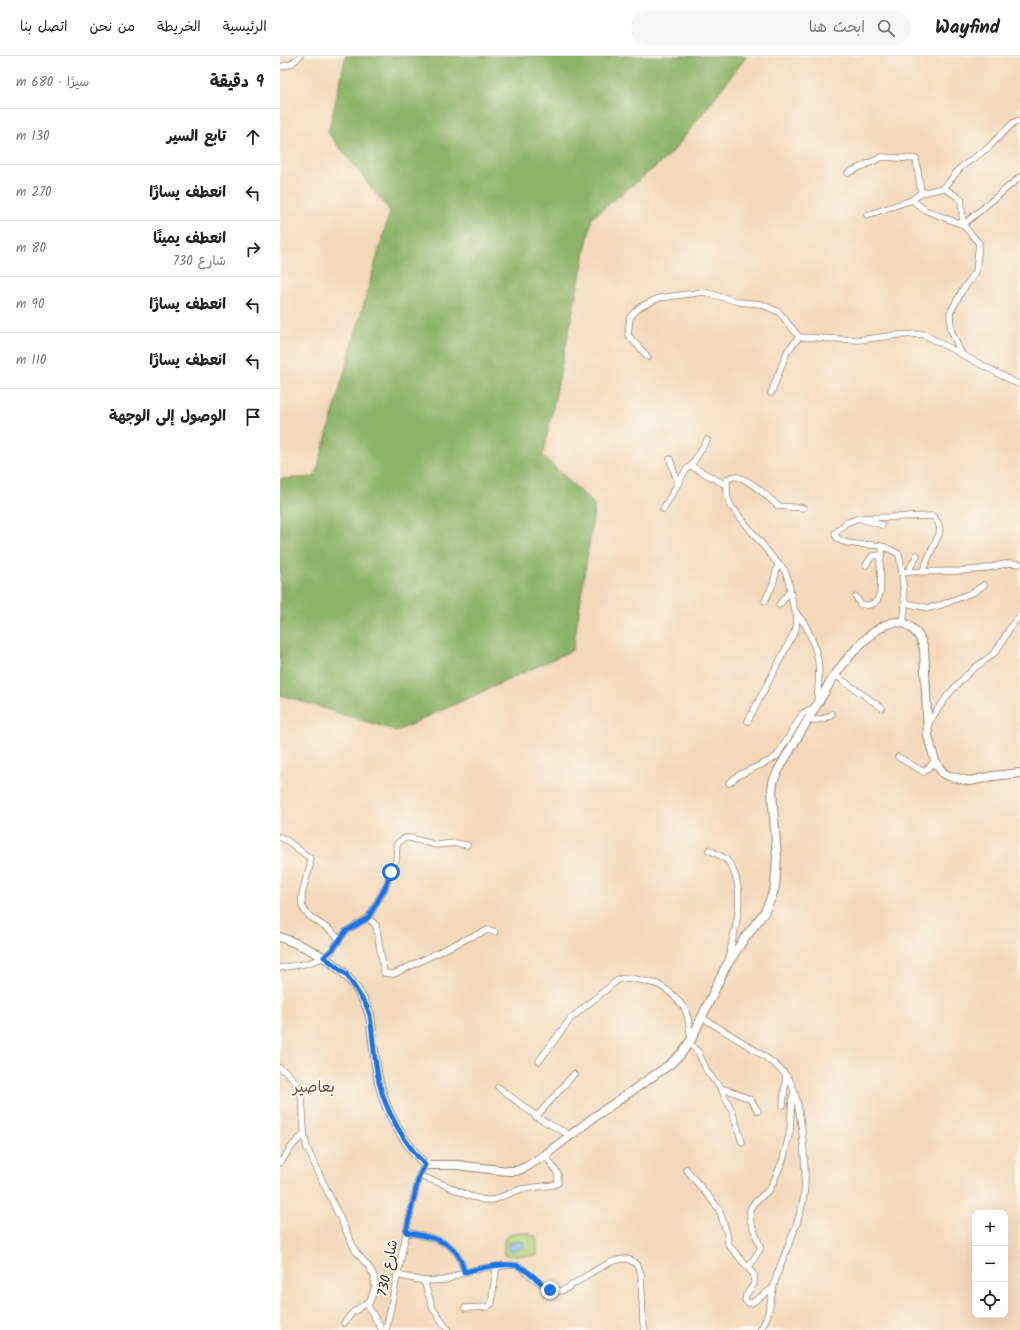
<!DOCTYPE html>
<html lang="ar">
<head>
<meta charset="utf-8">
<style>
	:root { --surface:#fff; --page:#f6f6f6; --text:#222; --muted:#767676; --line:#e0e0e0 }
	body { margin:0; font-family:Kalam,"Playpen Sans Arabic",sans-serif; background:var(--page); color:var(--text); direction:rtl }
	.controls { position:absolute; right:12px; bottom:12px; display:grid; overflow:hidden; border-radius:8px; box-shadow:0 4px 16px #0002 }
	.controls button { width:36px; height:36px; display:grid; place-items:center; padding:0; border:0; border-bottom:1px solid var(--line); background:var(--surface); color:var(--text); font:20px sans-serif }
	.stop { position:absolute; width:12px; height:12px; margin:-9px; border:3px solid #1a73e8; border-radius:50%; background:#fff }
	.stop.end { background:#1a73e8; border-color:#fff; box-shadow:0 1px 4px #0008 }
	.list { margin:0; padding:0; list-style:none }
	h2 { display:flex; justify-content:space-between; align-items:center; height:52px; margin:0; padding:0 16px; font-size:17px }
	h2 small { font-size:13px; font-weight:400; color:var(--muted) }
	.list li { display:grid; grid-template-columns:26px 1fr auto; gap:12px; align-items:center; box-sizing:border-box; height:56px; padding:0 16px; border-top:1px solid var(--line) }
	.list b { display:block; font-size:15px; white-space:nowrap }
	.list p { margin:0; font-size:13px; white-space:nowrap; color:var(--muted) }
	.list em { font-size:13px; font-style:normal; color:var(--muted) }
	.icon { flex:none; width:22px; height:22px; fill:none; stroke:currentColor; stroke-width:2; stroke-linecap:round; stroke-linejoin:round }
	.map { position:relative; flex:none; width:740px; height:1274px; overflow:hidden; direction:ltr }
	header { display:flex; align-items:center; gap:24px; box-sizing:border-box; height:56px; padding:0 20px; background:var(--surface); border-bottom:1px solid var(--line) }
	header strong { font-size:19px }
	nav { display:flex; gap:22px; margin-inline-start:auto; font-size:14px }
	.search { width:280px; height:36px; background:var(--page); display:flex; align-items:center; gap:10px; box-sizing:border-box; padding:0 14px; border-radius:22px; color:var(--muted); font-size:15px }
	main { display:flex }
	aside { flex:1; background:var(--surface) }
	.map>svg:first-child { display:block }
	.green { fill:#b1d178; stroke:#767e4b }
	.forest { fill:#8cb368; stroke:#646e43 }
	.water { fill:#85bbf4; stroke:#607289 }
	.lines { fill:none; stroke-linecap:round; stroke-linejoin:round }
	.street-casing { stroke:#98826c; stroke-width:7 }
	.secondary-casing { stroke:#98826c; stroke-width:10 }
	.street { stroke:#fff; stroke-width:5.5 }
	.secondary { stroke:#fff; stroke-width:8 }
	.route { stroke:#1a73e8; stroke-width:5 }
	.labels { text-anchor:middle; stroke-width:4; stroke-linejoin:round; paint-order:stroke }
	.street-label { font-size:14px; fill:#3b2a1e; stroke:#fbf7ec }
	.quarter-label { font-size:16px; fill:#784f3e; stroke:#fbf7ec }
</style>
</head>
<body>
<header>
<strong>Wayfind</strong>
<div class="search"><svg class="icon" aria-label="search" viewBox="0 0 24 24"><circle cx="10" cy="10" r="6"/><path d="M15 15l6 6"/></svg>ابحث هنا</div>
<nav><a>الرئيسية</a><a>الخريطة</a><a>من نحن</a><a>اتصل بنا</a></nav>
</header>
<main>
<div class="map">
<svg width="740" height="1274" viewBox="0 0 740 1274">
	<rect width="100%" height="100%" fill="#fbf7ec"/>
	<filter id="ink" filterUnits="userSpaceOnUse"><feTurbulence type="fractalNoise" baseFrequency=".025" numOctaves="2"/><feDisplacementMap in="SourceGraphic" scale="8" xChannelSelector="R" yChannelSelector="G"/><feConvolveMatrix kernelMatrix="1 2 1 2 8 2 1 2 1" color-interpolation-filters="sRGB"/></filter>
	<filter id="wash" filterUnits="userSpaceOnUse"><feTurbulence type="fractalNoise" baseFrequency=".012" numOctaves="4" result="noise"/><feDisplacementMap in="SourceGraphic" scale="16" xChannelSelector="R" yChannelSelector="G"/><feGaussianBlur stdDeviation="0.9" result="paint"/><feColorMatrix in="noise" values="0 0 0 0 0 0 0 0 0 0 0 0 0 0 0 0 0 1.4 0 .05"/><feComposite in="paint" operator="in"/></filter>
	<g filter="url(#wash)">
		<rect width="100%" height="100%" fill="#f4d9bb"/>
		<!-- green -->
		<polygon class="green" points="232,1177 250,1177 250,1180 257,1180 257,1200 224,1199 224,1183"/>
		<!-- forest -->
		<polygon class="forest" points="66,0 467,0 391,98 312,162 263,400 315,449 293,594 117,675 0,639 0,423 35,421 110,155 48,77"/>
		<!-- water -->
		<polygon class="water" points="243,1185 244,1192 230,1195 229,1187"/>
	</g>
	<g filter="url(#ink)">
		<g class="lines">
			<defs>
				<g id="street">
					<polyline points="0,11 11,8 20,0"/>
					<polyline points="568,117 602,101 636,103 641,137"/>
					<polyline points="664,132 681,111 708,92 733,67 740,64"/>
					<polyline points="587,159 632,144"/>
					<polyline points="683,169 740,121"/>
					<polyline points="681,297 671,274 670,257 682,235 696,216 699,187 683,169 645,154 632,144 641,137 664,132 681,143 683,169"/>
					<polyline points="368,301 348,279 350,261 360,251 379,242 424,236 459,246 481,248 499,256 519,281 578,284 618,279 643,278 740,329"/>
					<polyline points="491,337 507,296 519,281"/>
					<polyline points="390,403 398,428"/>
					<polyline points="411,410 427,384"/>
					<path d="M523 452 498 450C489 442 465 418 452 421 450 422 448 423 447 424V440L451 450 498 508C511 515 509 539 514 552 516 559 521 562 524 567 530 576 536 594 538 604 540 618 538 633 537 647"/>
					<polyline points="383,453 406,414 411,410 446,429"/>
					<polyline points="581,463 602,469"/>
					<polyline points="586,509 592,500 601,499"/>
					<path d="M622 516 619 498C613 495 607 491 601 490 590 487 556 492 555 477L566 467 579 462 653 460C658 466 661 470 659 478L642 516"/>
					<polyline points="628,516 637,499"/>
					<path d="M576 541 580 548C607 556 600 521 600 506 601 501 602 496 603 491"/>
					<polyline points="485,545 493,528 498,508"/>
					<polyline points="625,547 649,552 661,549 694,536 704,529"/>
					<polyline points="499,549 510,535"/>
					<polyline points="623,566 625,554 622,516 680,515 702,513 730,507 740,508"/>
					<polyline points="555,619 602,652"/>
					<polyline points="468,665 516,573 517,559"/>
					<path d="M528 665C536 664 545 664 552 658"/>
					<path d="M648 669C659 649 675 629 692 614 700 607 709 603 716 595 724 585 730 567 740 560"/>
					<polyline points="618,701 644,716 655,705"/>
					<polyline points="449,727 459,719 491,704 497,700 523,657 529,654 534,653"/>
					<path d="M0 781 9 786 30 802C32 809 28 816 26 823 17 853 21 855 45 871 51 874 55 879 60 883"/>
					<path d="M429 794C436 798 446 801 450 808 453 812 454 817 456 822 464 850 453 878 448 905"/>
					<polyline points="88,862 96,869 104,917 114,918 186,883 208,874 215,876"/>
					<polyline points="0,912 29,907 45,901 53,893 66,875 88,862 105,832 116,804 117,788 120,785 125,782 130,782 156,789 175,787 187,789"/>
					<path d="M423 962C444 976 496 1003 509 1023 522 1045 528 1120 523 1145 518 1172 504 1196 496 1222 490 1239 491 1260 480 1274"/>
					<polyline points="409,987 418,996 428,1017 441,1032 452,1055 462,1086"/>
					<polyline points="259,1005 291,962 339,923 351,922 377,928 387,934 394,940 405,953 408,962 411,984"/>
					<path d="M0 1012C33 1031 18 1063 27 1092L76 1196 89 1211 94 1220 95 1231 88 1250 102 1274"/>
					<polyline points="218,1031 260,1063 290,1079"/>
					<polyline points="441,1032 456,1037 471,1044 478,1055"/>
					<polyline points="503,1049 506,1020"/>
					<polyline points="256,1061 294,1018"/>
					<polyline points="0,1107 12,1090 23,1079"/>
					<polyline points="406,1113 439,1153 447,1178 448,1188 474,1219 474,1228 466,1239 465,1244 468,1247 472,1247 493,1232"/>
					<polyline points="139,1120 163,1128 189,1140 204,1144 213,1144 241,1133 273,1129 278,1127 278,1118 265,1099"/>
					<path d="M126 1176C144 1180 170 1183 179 1201 182 1206 183 1211 184 1216"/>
					<polyline points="469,1211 480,1193 480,1190 470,1164 470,1153 474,1147 490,1133 503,1104 510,1075 512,1043 514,1036"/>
					<polyline points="117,1219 144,1225 153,1253 168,1274"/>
					<path d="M144 1225 166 1224 184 1216 204 1212 231 1209 239 1210 243 1213C250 1219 266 1234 276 1235 283 1236 289 1231 295 1227 308 1219 330 1203 345 1203 353 1203 358 1210 361 1217L363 1266 365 1274"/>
					<polyline points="185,1252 207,1251 212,1247 213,1234 217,1210"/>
					<polyline points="64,1267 72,1257 89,1245"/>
					<polyline points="106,1274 132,1149 139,1120 145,1109"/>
				</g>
				<path id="secondary" d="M0 881C43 897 73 914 90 959 93 981 94 1004 99 1026 106 1057 124 1086 145 1109H176L228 1115H236L246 1111 265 1099 313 1062 389 1009 401 998 411 984 445 912 464 883 484 857 491 842 495 831 497 800 492 736 493 726 499 713C512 690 526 667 539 645 545 636 549 627 555 619 567 602 604 554 627 569 637 575 641 582 644 593L648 680 655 705 658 710 663 717 669 720 685 724 690 725 713 720 740 717"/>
			</defs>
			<!-- street casing -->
			<use href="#street" class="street-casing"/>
			<!-- secondary casing -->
			<use href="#secondary" class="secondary-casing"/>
			<!-- street -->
			<use href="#street" class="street"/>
			<!-- secondary -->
			<use href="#secondary" class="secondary"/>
		</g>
	</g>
	<g class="lines" filter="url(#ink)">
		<!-- route -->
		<path class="route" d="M111 816 105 832 88 862 66 875 53 893 44 901 66 918 86 949 90 959C93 981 94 1004 99 1026 106 1056 124 1086 145 1109L139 1120 126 1176C144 1180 170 1183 179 1201 182 1206 183 1211 184 1216 198 1213 228 1205 240 1211 251 1217 260 1227 270 1234"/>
	</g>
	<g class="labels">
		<!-- street labels -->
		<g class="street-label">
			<text transform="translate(107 1212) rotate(-79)" y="5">شارع 730</text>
		</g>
		<!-- quarter labels -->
		<g class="quarter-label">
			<text x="34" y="1036">بعاصير</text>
		</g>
	</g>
</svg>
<div class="controls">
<button>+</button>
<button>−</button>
<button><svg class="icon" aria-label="locate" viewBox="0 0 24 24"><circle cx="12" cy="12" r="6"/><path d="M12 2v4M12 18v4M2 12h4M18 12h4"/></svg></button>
</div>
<div class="stop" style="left:111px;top:816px"></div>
<div class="stop end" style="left:270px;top:1234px"></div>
</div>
<aside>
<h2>9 دقيقة<small>سيرًا · 680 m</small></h2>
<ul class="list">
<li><svg class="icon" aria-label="ahead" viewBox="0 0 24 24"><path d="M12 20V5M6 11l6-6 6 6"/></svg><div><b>تابع السير</b></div><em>130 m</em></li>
<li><svg class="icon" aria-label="left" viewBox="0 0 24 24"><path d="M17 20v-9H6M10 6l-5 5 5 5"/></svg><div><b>انعطف يسارًا</b></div><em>270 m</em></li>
<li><svg class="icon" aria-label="right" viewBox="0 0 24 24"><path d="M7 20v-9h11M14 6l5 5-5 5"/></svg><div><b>انعطف يمينًا</b><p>شارع 730</p></div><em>80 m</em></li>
<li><svg class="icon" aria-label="left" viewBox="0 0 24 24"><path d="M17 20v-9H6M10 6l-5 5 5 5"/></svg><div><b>انعطف يسارًا</b></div><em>90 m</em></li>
<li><svg class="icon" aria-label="left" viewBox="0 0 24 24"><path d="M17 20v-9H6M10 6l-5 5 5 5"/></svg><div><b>انعطف يسارًا</b></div><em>110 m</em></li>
<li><svg class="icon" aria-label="arrive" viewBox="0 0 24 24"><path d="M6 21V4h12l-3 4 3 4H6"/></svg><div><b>الوصول إلى الوجهة</b></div></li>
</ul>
</aside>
</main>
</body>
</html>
